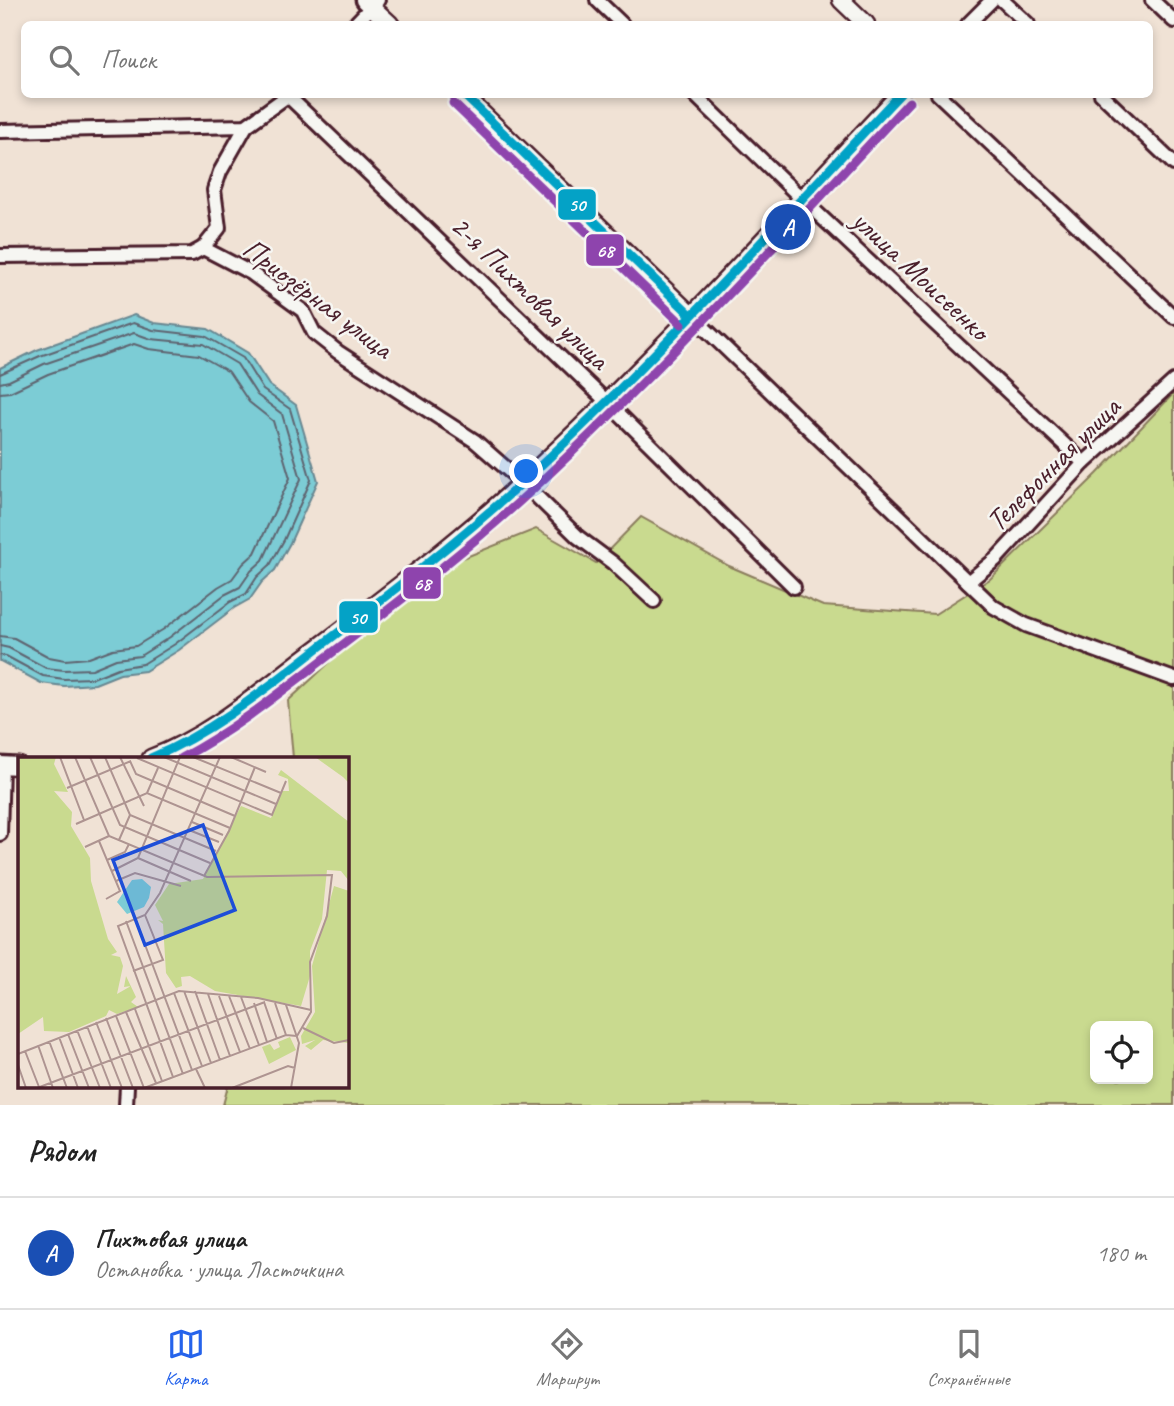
<!DOCTYPE html>
<html lang="ru">
<head>
<meta charset="utf-8">
<style>
	:root { --surface:#fff; --page:#f6f6f6; --text:#222; --muted:#767676; --line:#e0e0e0; --accent:#2563eb }
	body { margin:0; font-family:Caveat,sans-serif; background:var(--page); color:var(--text) }
	.controls { position:absolute; right:21px; bottom:21px; display:grid; overflow:hidden; border-radius:10px; box-shadow:0 4px 10px #0003 }
	.controls button { width:63px; height:63px; display:grid; place-items:center; padding:0; border:0; border-bottom:2px solid var(--line); background:var(--surface); color:var(--text); font:35px sans-serif }
	.you { position:absolute; left:527px; top:472px; width:24px; height:24px; margin:-18px; border:5px solid #fff; border-radius:50%; background:#1a73e8; box-shadow:0 0 0 10px #1a73e833 }
	.badge { display:grid; place-items:center; width:46px; height:46px; border-radius:50%; background:var(--accent); color:#fff; font-size:23px; font-weight:700 }
	.pin { position:absolute; translate:-50% -50%; border:4px solid #fff; box-shadow:0 2px 7px #0006 }
	.list { margin:0; padding:0; list-style:none }
	h2 { display:flex; justify-content:space-between; align-items:center; height:91px; margin:0; padding:0 28px; font-size:30px }
	h2 small { font-size:23px; font-weight:400; color:var(--muted) }
	.list li { display:grid; grid-template-columns:46px 1fr auto; gap:21px; align-items:center; box-sizing:border-box; height:112px; padding:0 28px; border-top:2px solid var(--line) }
	.list b { display:block; font-size:26px; white-space:nowrap }
	.list p { margin:0; font-size:23px; white-space:nowrap; color:var(--muted) }
	.list em { font-size:23px; font-style:normal; color:var(--muted) }
	.icon { flex:none; width:38px; height:38px; fill:none; stroke:currentColor; stroke-width:2; stroke-linecap:round; stroke-linejoin:round }
	.map { position:relative; flex:none; width:1174px; height:1105px; overflow:hidden }
	.search { position:absolute; background:var(--surface); box-shadow:0 4px 10px #0003; left:21px; right:21px; top:21px; height:77px; display:flex; align-items:center; gap:18px; box-sizing:border-box; padding:0 24px; border-radius:10px; color:var(--muted); font-size:26px }
	.sheet { height:203px; background:var(--surface) }
	nav { display:flex; justify-content:space-around; align-items:center; box-sizing:border-box; height:98px; border-top:2px solid var(--line); background:var(--surface); font-size:19px; color:var(--muted) }
	nav a { display:grid; justify-items:center; gap:4px }
	nav .on { color:var(--accent) }
	.map>svg:first-child { display:block }
	.green { fill:#c9da8f; stroke:#8a7c5d; stroke-width:2; fill-rule:evenodd }
	.water { fill:#7cccd5; stroke:#688791; stroke-width:2 }
	.lines { fill:none; stroke-linecap:round; stroke-linejoin:round }
	.shore { stroke:#5e646f; stroke-width:2 }
	.minor-casing { stroke:#4a1f2b; stroke-width:18 }
	.tertiary-casing { stroke:#4a1f2b; stroke-width:21 }
	.minor { stroke:#f6f6f2; stroke-width:12 }
	.tertiary { stroke:#f6f6f2; stroke-width:16 }
	.bus-1-casing { stroke:#f6f6f2; stroke-width:14 }
	.bus-2-casing { stroke:#f6f6f2; stroke-width:14 }
	.bus-1 { stroke:#04a2c6; stroke-width:9 }
	.bus-2 { stroke:#8e44ad; stroke-width:9 }
	.labels { text-anchor:middle; stroke-width:5; stroke-linejoin:round; paint-order:stroke }
	.street-label { font-size:30px; fill:#4a1f2b; stroke:#f6f6f2 }
	.inset-road { fill:none; stroke:#ae9491; stroke-width:2 }
	.view { fill:#1d4ed8; fill-opacity:0.15; stroke:#1d4ed8; stroke-width:3.5 }
	.inset-edge { fill:none; stroke:#4a1f2b; stroke-width:3.5 }
	.line-badge { stroke:#f6f6f2; stroke-width:2.5 }
	.badge-label { font-size:19px; text-anchor:middle; font-weight:bold; fill:#fff }
</style>
</head>
<body>
<div class="map">
<svg width="1174" height="1105" viewBox="0 0 1174 1105">
	<rect width="100%" height="100%" fill="#f0e2d5"/>
	<filter id="ink" filterUnits="userSpaceOnUse"><feTurbulence type="fractalNoise" baseFrequency=".0143" numOctaves="2"/><feDisplacementMap in="SourceGraphic" scale="14" xChannelSelector="R" yChannelSelector="G"/><feConvolveMatrix kernelMatrix="1 2 1 2 8 2 1 2 1" color-interpolation-filters="sRGB"/></filter>
	<g filter="url(#ink)">
		<!-- green -->
		<path class="green" d="M1174 393V1105H223L228 1086H346V758H293L288 701 426 573 536 529 596 563 641 517 729 566 823 606 935 614 990 579 1097 474ZM1095 1026H1148V1079H1095Z"/>
		<!-- water -->
		<polygon class="water" points="134,315 154,323 208,329 248,353 269,385 296,405 318,481 290,543 275,570 262,582 250,599 234,608 179,650 145,671 120,674 95,684 64,686 41,683 0,661 0,368 37,350"/>
		<g class="lines">
			<!-- shore -->
			<g class="shore">
				<polyline points="0,374 40,356 133,323 153,330 205,336 243,358 263,390 290,409 311,480 284,540 270,565 257,577 246,594 230,602 175,644 143,664 118,668 93,678 64,679 43,676 6,656 0,655"/>
				<polyline points="0,383 9,381 44,364 134,333 151,339 203,344 237,364 257,395 282,414 301,479 263,560 251,571 240,587 224,595 170,637 140,656 116,659 92,669 64,670 46,668 9,648 0,646"/>
				<polyline points="0,393 10,392 48,374 134,344 149,349 199,355 229,372 249,402 273,421 290,478 255,553 243,564 232,579 218,587 164,629 136,646 113,649 89,658 65,660 49,657 14,638 0,636"/>
			</g>
			<defs>
				<g id="minor">
					<polyline points="597,0 622,24"/>
					<polyline points="1002,0 1028,24"/>
					<polyline points="1152,0 1174,21"/>
					<polyline points="355,24 378,0"/>
					<polyline points="968,24 992,0"/>
					<polyline points="694,94 801,198 1084,463"/>
					<polyline points="938,94 1174,317"/>
					<polyline points="1101,94 1174,164"/>
					<polyline points="288,96 606,401 794,587"/>
					<polyline points="0,131 246,126 290,94"/>
					<polyline points="203,248 219,228 214,190 220,172 246,126"/>
					<polyline points="0,256 192,254 203,248 251,273 303,311 314,333 338,352 475,441 523,483 578,537 613,563 654,601"/>
					<polyline points="691,315 994,607 1026,625 1174,679"/>
					<polyline points="968,582 996,559 1084,463 1174,381"/>
					<polyline points="0,834 2,765"/>
					<polyline points="126,1105 127,1086"/>
				</g>
				<g id="tertiary">
					<polyline points="364,0 390,24"/>
					<polyline points="841,0 866,24"/>
					<polyline points="462,94 691,315"/>
					<path d="M151 758C214 735 265 687 318 648 388 595 459 541 524 481 656 360 776 225 900 94"/>
					<polyline points="0,765 19,766"/>
				</g>
			</defs>
			<!-- minor casing -->
			<use href="#minor" class="minor-casing"/>
			<!-- tertiary casing -->
			<use href="#tertiary" class="tertiary-casing"/>
			<!-- minor -->
			<use href="#minor" class="minor"/>
			<!-- tertiary -->
			<use href="#tertiary" class="tertiary"/>
			<defs>
				<g id="bus-1">
					<polyline points="463,94 691,315"/>
					<path d="M151 758C220 729 276 680 335 635 400 586 464 536 524 481 656 360 776 225 900 94"/>
				</g>
				<g id="bus-2">
					<polyline points="453,103 682,324"/>
					<path d="M181 758C240 727 292 683 345 643 409 594 474 544 533 489 665 367 786 233 909 102"/>
				</g>
			</defs>
			<!-- bus-1 casing -->
			<use href="#bus-1" class="bus-1-casing"/>
			<!-- bus-2 casing -->
			<use href="#bus-2" class="bus-2-casing"/>
			<!-- bus-1 -->
			<use href="#bus-1" class="bus-1"/>
			<!-- bus-2 -->
			<use href="#bus-2" class="bus-2"/>
		</g>
	</g>
	<g class="labels">
		<!-- street labels -->
		<g class="street-label">
			<text transform="translate(921 275) rotate(43)" y="10">улица Моисеенко</text>
			<text transform="translate(530 292) rotate(44)" y="10">2-я Пихтовая улица</text>
			<text transform="translate(318 298) rotate(37)" y="10">Приозёрная улица</text>
			<text transform="translate(1053 464) rotate(-45)" y="10">Телефонная улица</text>
		</g>
	</g>
	<!-- overview -->
	<g transform="translate(18 757)">
		<rect width="331" height="331" fill="#f0e2d5"/>
		<path d="M0 0H38L36 7 50 35 36 34 54 55 53 69 72 101 73 124 90 182 99 195 93 198 102 200 105 209 99 237 113 229 106 230 108 219 118 240 113 245 120 250 99 257 91 253 88 259 51 275 26 274 25 260 0 277ZM297 0H331V26L325 20ZM263 13 331 65V124L323 114 309 113 304 162 292 194V219L283 249 197 234 172 219 163 220 164 229 158 231 148 216 145 167 140 163 145 164 137 148 151 127 185 122 223 49 253 61 264 34H271L270 22 260 18ZM316 129 331 134V286L305 283 293 293 287 289 297 283 284 287 283 279 297 255 294 209ZM272 280 278 293 251 307 244 290 252 287 256 293 262 290 260 285Z" fill="#c9da8f"/>
		<path d="M124 122 133 130 131 141 126 150 109 157 99 145 114 123Z" fill="#7cccd5"/>
		<path class="inset-road" d="M42 0 66 63M57 0 91 79 189 120 314 118 309 159 292 205 293 255 279 279M72 0 102 68 192 106M87 0 112 58 198 94M102 0 126 49M146 0 258 47M175 0 263 36M213 0 248 15M119 1 254 58 268 24M112 4 118 17 217 59M49 31 113 4M129 36 140 11M174 65 205 78M58 67 129 36 212 71M171 73 201 85M101 83 112 58M81 84 102 134 88 142M67 90 91 79M120 101 173 124M89 103 107 95 111 87M94 114 120 101 162 0M186 119 211 74 237 10M98 124 117 116 163 129M117 161 174 313M108 164 165 317M115 214 145 203 127 158M166 234 193 306M177 234 202 303M156 236 184 309M190 237 212 299M201 239 222 295M211 239 232 292M223 240 241 288M246 245 259 282M236 246 249 285M257 246 268 278M268 248 281 286 273 331M117 252 144 324M108 255 138 326M98 259 126 331M88 261 115 331M78 265 104 331M69 269 93 331M285 271 316 286 331 283M59 273 82 331M50 277 71 331M41 280 60 331M31 284 49 331M20 288 35 331M7 294 21 330M0 297 161 234 240 241 293 253M0 308 8 331M178 312 187 331M155 320 100 169 127 158 142 136 202 0M19 331 247 245M126 331 268 278 279 279M214 331 270 309 277 311"/>
		<path class="view" d="M185 68 217 153 127 188 95 103Z"/>
		<rect width="331" height="331" class="inset-edge"/>
	</g>
	<g class="line-badge">
		<rect x="557" y="188" width="40" height="33" rx="7" fill="#04a2c6"/>
		<rect x="585" y="233" width="40" height="34" rx="7" fill="#8e44ad"/>
		<rect x="402" y="566" width="40" height="34" rx="7" fill="#8e44ad"/>
		<rect x="338" y="600" width="41" height="34" rx="7" fill="#04a2c6"/>
	</g>
	<g class="badge-label">
		<text x="577" y="211">50</text>
		<text x="605" y="257">68</text>
		<text x="422" y="590">68</text>
		<text x="358" y="624">50</text>
	</g>
</svg>
<div class="controls">
<button><svg class="icon" aria-label="locate" viewBox="0 0 24 24"><circle cx="12" cy="12" r="6"/><path d="M12 2v4M12 18v4M2 12h4M18 12h4"/></svg></button>
</div>
<div class="you"></div>
<div class="pin badge" style="left:788px;top:227px;background:#1a4fb4">A</div>
<div class="search"><svg class="icon" aria-label="search" viewBox="0 0 24 24"><circle cx="10" cy="10" r="6"/><path d="M15 15l6 6"/></svg>Поиск</div>
</div>
<section class="sheet">
<h2>Рядом<small></small></h2>
<ul class="list">
<li><span class="badge" style="background:#1a4fb4">A</span><div><b>Пихтовая улица</b><p>Остановка · улица Ласточкина</p></div><em>180 m</em></li>
</ul>
</section>
<nav>
<a class="on"><svg class="icon" aria-label="map" viewBox="0 0 24 24"><path d="M3 6l6-2 6 2 6-2v14l-6 2-6-2-6 2zM9 4v14M15 6v14"/></svg>Карта</a>
<a><svg class="icon" aria-label="directions" viewBox="0 0 24 24"><path d="M12 3l9 9-9 9-9-9zM9 14v-3h6M13 9l2 2-2 2"/></svg>Маршрут</a>
<a><svg class="icon" aria-label="saved" viewBox="0 0 24 24"><path d="M7 4h10v16l-5-4-5 4z"/></svg>Сохранённые</a>
</nav>
</body>
</html>
